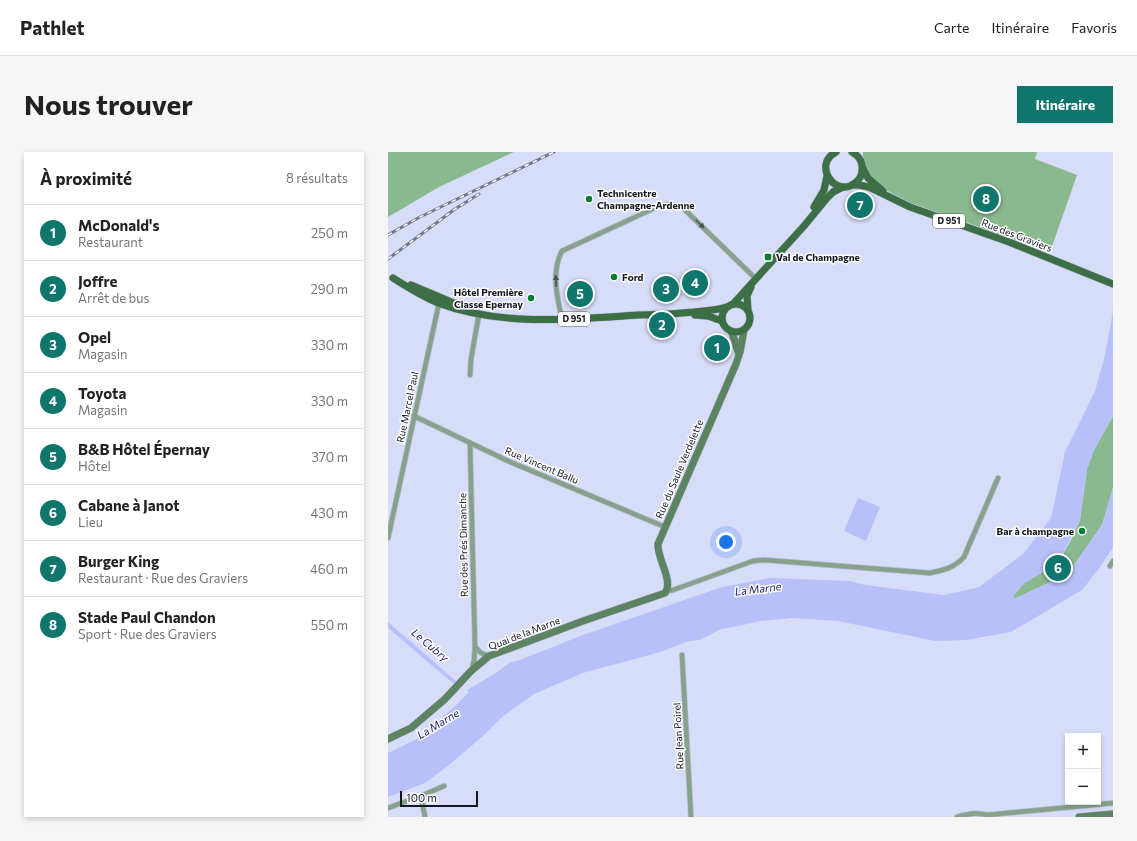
<!DOCTYPE html>
<html lang="fr">
<head>
<meta charset="utf-8">
<style>
	:root { --surface:#fff; --page:#f6f6f6; --text:#222; --muted:#767676; --line:#e0e0e0; --accent:#0f766e }
	body { margin:0; font-family:Commissioner,sans-serif; background:var(--page); color:var(--text) }
	.controls { position:absolute; right:12px; bottom:12px; display:grid; overflow:hidden; border-radius:0px; box-shadow:0 2px 6px #0003 }
	.controls button { width:36px; height:36px; display:grid; place-items:center; padding:0; border:0; border-bottom:1px solid var(--line); background:var(--surface); color:var(--text); font:20px sans-serif }
	.scale { position:absolute; left:12px; bottom:10px; width:78px; box-sizing:border-box; padding-left:4px; border:2px solid #151721; border-top:0; font-size:11px; line-height:14px; white-space:nowrap; color:#151721; -webkit-text-stroke:3px #fff; paint-order:stroke }
	.you { position:absolute; left:338px; top:390px; width:14px; height:14px; margin:-10px; border:3px solid #fff; border-radius:50%; background:#1a73e8; box-shadow:0 0 0 6px #1a73e833 }
	.badge { display:grid; place-items:center; width:26px; height:26px; border-radius:50%; background:var(--accent); color:#fff; font-size:13px; font-weight:700 }
	.pin { position:absolute; translate:-50% -50%; border:2px solid #fff; box-shadow:0 1px 4px #0006 }
	.list { margin:0; padding:0; list-style:none }
	h2 { display:flex; justify-content:space-between; align-items:center; height:52px; margin:0; padding:0 16px; font-size:17px }
	h2 small { font-size:13px; font-weight:400; color:var(--muted) }
	.list li { display:grid; grid-template-columns:26px 1fr auto; gap:12px; align-items:center; box-sizing:border-box; height:56px; padding:0 16px; border-top:1px solid var(--line) }
	.list b { display:block; font-size:15px; white-space:nowrap }
	.list p { margin:0; font-size:13px; white-space:nowrap; color:var(--muted) }
	.list em { font-size:13px; font-style:normal; color:var(--muted) }
	.map { position:relative; flex:none; width:725px; height:665px; overflow:hidden; border-radius:0px }
	header { display:flex; align-items:center; gap:24px; box-sizing:border-box; height:56px; padding:0 20px; background:var(--surface); border-bottom:1px solid var(--line) }
	header strong { font-size:19px }
	nav { display:flex; gap:22px; margin-inline-start:auto; font-size:14px }
	.intro { display:flex; align-items:center; justify-content:space-between; box-sizing:border-box; height:96px; padding:0 24px }
	h1 { margin:0; font-size:28px }
	.button { padding:10px 18px; border-radius:0px; background:var(--accent); color:#fff; font-size:14px; font-weight:700 }
	main { display:flex; gap:24px; padding:0 24px }
	aside { flex:1; background:var(--surface); border-radius:0px; box-shadow:0 2px 6px #0003 }
	.map>svg:first-child { display:block }
	.green { fill:#8ab990 }
	.water { fill:#b8c0f9 }
	.lines { fill:none; stroke-linecap:round; stroke-linejoin:round }
	.street-casing { stroke:#b4b9d2; stroke-width:6 }
	.secondary-casing { stroke:#b4b9d2; stroke-width:8 }
	.primary-casing { stroke:#b4b9d2; stroke-width:8 }
	.street { stroke:#87a28a; stroke-width:4.5 }
	.secondary { stroke:#5c8462; stroke-width:7 }
	.primary { stroke:#3c6f45; stroke-width:7 }
	.rail-casing { stroke:#74788b; stroke-width:3 }
	.rail { stroke:#fff; stroke-width:1.5; stroke-dasharray:4.5; stroke-linecap:butt }
	.oneway { fill:#485650 }
	.poi-dot { fill:#077b31; stroke:#fff; stroke-width:1.5 }
	.labels { text-anchor:middle; stroke-width:3; stroke-linejoin:round; paint-order:stroke }
	.shield { fill:#fff; stroke:#5b5d64; stroke-width:1 }
	.shield-label { font-size:9px; font-weight:bold; fill:#151721 }
	.poi-label { font-size:10px; font-weight:bold; fill:#151721; stroke:#fff; text-anchor:start }
	.street-label { font-size:10px; fill:#151721; stroke:#fff }
	.water-label { font-size:11px; font-style:italic; fill:#1f1867; stroke:#fff }
</style>
</head>
<body>
<header>
<strong>Pathlet</strong>
<nav><a>Carte</a><a>Itinéraire</a><a>Favoris</a></nav>
</header>
<div class="intro"><h1>Nous trouver</h1><a class="button">Itinéraire</a></div>
<main>
<aside>
<h2>À proximité<small>8 résultats</small></h2>
<ul class="list">
<li><span class="badge">1</span><div><b>McDonald's</b><p>Restaurant</p></div><em>250 m</em></li>
<li><span class="badge">2</span><div><b>Joffre</b><p>Arrêt de bus</p></div><em>290 m</em></li>
<li><span class="badge">3</span><div><b>Opel</b><p>Magasin</p></div><em>330 m</em></li>
<li><span class="badge">4</span><div><b>Toyota</b><p>Magasin</p></div><em>330 m</em></li>
<li><span class="badge">5</span><div><b>B&amp;B Hôtel Épernay</b><p>Hôtel</p></div><em>370 m</em></li>
<li><span class="badge">6</span><div><b>Cabane à Janot</b><p>Lieu</p></div><em>430 m</em></li>
<li><span class="badge">7</span><div><b>Burger King</b><p>Restaurant · Rue des Graviers</p></div><em>460 m</em></li>
<li><span class="badge">8</span><div><b>Stade Paul Chandon</b><p>Sport · Rue des Graviers</p></div><em>550 m</em></li>
</ul>
</aside>
<div class="map">
<svg width="725" height="665" viewBox="0 0 725 665">
	<rect width="100%" height="100%" fill="#d7dcf9"/>
	<!-- green -->
	<g class="green">
		<polygon points="0,0 126,0 51,35 0,65"/>
		<path d="M475 0H649L647 7 689 23 662 100 523 51C508 43 490 36 480 21 476 15 475 7 475 0Z"/>
		<polygon points="725,264 725,336 714,373 683,417 667,428 628,446 626,446 625,444 636,431 667,413 671,409 682,390 692,368 699,317 706,298"/>
	</g>
	<!-- water -->
	<g class="water">
		<path d="M725 159V264L706 298 699 317 692 368 671 409C657 423 635 426 625 445L628 446 667 428 683 417 714 373 725 336V396L709 419 694 438 623 480 578 488 547 489 450 469 404 466 371 469 351 474 333 477 312 488 301 489 272 500 195 521 146 542 114 565 95 584 61 613 37 631 0 645V601L29 587 65 556 81 540 79 538 108 521 121 511 132 508 195 483 334 435 382 426 462 429 477 433 556 443 591 435 635 402 663 366 677 300 707 239 717 203Z"/>
		<polygon points="470,346 492,355 478,389 456,379"/>
		<polygon points="0,470 69,530 67,533 0,476"/>
	</g>
	<g class="lines">
		<defs>
			<g id="street">
				<path d="M174 167C169 146 163 119 174 99L271 54C280 51 286 52 295 56L368 127"/>
				<polyline points="82,223 83,207 91,162"/>
				<polyline points="26,264 120,309 277,375"/>
				<polyline points="82,291 87,495 86,509 84,517"/>
				<polyline points="0,386 51,151"/>
				<polyline points="722,414 725,409"/>
				<path d="M279 439 285 438 365 409 377 408 542 421C556 418 566 416 576 405L610 326"/>
				<polyline points="87,495 93,501 101,504"/>
				<polyline points="294,503 303,665"/>
				<polyline points="33,644 37,665"/>
				<polyline points="0,656 33,644 56,634"/>
				<path d="M569 665C579 662 588 660 599 663L725 651"/>
			</g>
			<g id="secondary">
				<polyline points="343,179 347,189 350,200"/>
				<path d="M0 587 23 576 57 547 83 519 101 504 195 469 277 441C286 429 269 407 270 392L348 212 352 200 356 178"/>
				<polyline points="691,665 725,662"/>
			</g>
			<g id="primary">
				<path d="M448 0C424 12 447 47 467 31 471 28 474 23 474 18 475 10 471 4 464 0"/>
				<polyline points="475,16 480,26 495,39"/>
				<polyline points="464,33 471,33 481,35 522,55 621,90 725,132"/>
				<polyline points="426,55 436,38 439,24"/>
				<path d="M5 126C19 135 34 144 50 151 114 175 184 167 251 163 270 163 288 162 306 160 318 158 327 159 339 155"/>
				<polyline points="23,133 68,152"/>
				<circle cx="348" cy="166" r="14"/>
				<polyline points="345,152 416,74 439,46 445,40 455,35"/>
				<polyline points="360,158 359,144 363,135"/>
				<polyline points="307,163 320,164 334,169"/>
			</g>
		</defs>
		<!-- street casing -->
		<use href="#street" class="street-casing"/>
		<!-- secondary casing -->
		<use href="#secondary" class="secondary-casing"/>
		<!-- primary casing -->
		<use href="#primary" class="primary-casing"/>
		<!-- street -->
		<use href="#street" class="street"/>
		<!-- secondary -->
		<use href="#secondary" class="secondary"/>
		<!-- primary -->
		<use href="#primary" class="primary"/>
		<defs>
			<g id="rail">
				<polyline points="0,83 30,66 166,0"/>
				<polyline points="0,107 67,57 91,42"/>
			</g>
		</defs>
		<!-- rail casing -->
		<use href="#rail" class="rail-casing"/>
		<!-- rail -->
		<use href="#rail" class="rail"/>
	</g>
	<!-- one-way arrows -->
	<defs><path id="oneway-solid" d="M-6-.8H1V-3.2L6.5 0L1 3.2V.8H-6Z"/></defs>
	<g class="oneway">
		<use href="#oneway-solid" transform="translate(312 72) rotate(45)"/>
		<use href="#oneway-solid" transform="translate(168 129) rotate(-92)"/>
	</g>
	<!-- markers -->
	<g class="poi-dot">
		<circle cx="201" cy="47" r="4"/>
		<rect x="376" y="101" width="8" height="8" rx="2"/>
		<circle cx="226" cy="125" r="4"/>
		<circle cx="143" cy="146" r="4"/>
		<circle cx="694" cy="379" r="4"/>
	</g>
	<g class="labels">
		<!-- shield labels -->
		<g class="shield">
			<rect x="545" y="62" width="32" height="14" rx="3"/>
			<rect x="170" y="160" width="32" height="14" rx="3"/>
		</g>
		<g class="shield-label">
			<text x="561" y="72">D 951</text>
			<text x="186" y="170">D 951</text>
		</g>
		<!-- poi labels -->
		<g class="poi-label">
			<text x="209" y="45">Technicentre<tspan x="209" dy="12">Champagne-Ardenne</tspan></text>
			<text x="388" y="109">Val de Champagne</text>
			<text x="234" y="129">Ford</text>
			<text x="135" y="144" text-anchor="end">Hôtel Première<tspan x="135" dy="12">Classe Epernay</tspan></text>
			<text x="686" y="383" text-anchor="end">Bar à champagne</text>
		</g>
		<!-- street labels -->
		<g class="street-label">
			<text transform="translate(629 83) rotate(21)" y="4">Rue des Graviers</text>
			<text transform="translate(19 255) rotate(-78)" y="4">Rue Marcel Paul</text>
			<text transform="translate(154 313) rotate(23)" y="4">Rue Vincent Ballu</text>
			<text transform="translate(291 317) rotate(-67)" y="4">Rue du Saule Verdelette</text>
			<text transform="translate(75 393) rotate(-91)" y="4">Rue des Prés Dimanche</text>
			<text transform="translate(136 481) rotate(-21)" y="4">Quai de la Marne</text>
			<text transform="translate(290 584) rotate(-93)" y="4">Rue Jean Poirel</text>
		</g>
		<!-- water labels -->
		<g class="water-label">
			<text transform="translate(370 437) rotate(-7)" y="4">La Marne</text>
			<text transform="translate(42 493) rotate(40)" y="4">Le Cubry</text>
			<text transform="translate(50 572) rotate(-31)" y="4">La Marne</text>
		</g>
	</g>
</svg>
<div class="controls">
<button>+</button>
<button>−</button>
</div>
<div class="scale">100 m</div>
<div class="you"></div>
<div class="pin badge" style="left:329px;top:196px">1</div>
<div class="pin badge" style="left:274px;top:173px">2</div>
<div class="pin badge" style="left:278px;top:137px">3</div>
<div class="pin badge" style="left:307px;top:131px">4</div>
<div class="pin badge" style="left:192px;top:142px">5</div>
<div class="pin badge" style="left:670px;top:416px">6</div>
<div class="pin badge" style="left:472px;top:53px">7</div>
<div class="pin badge" style="left:598px;top:47px">8</div>
</div>
</main>
</body>
</html>
